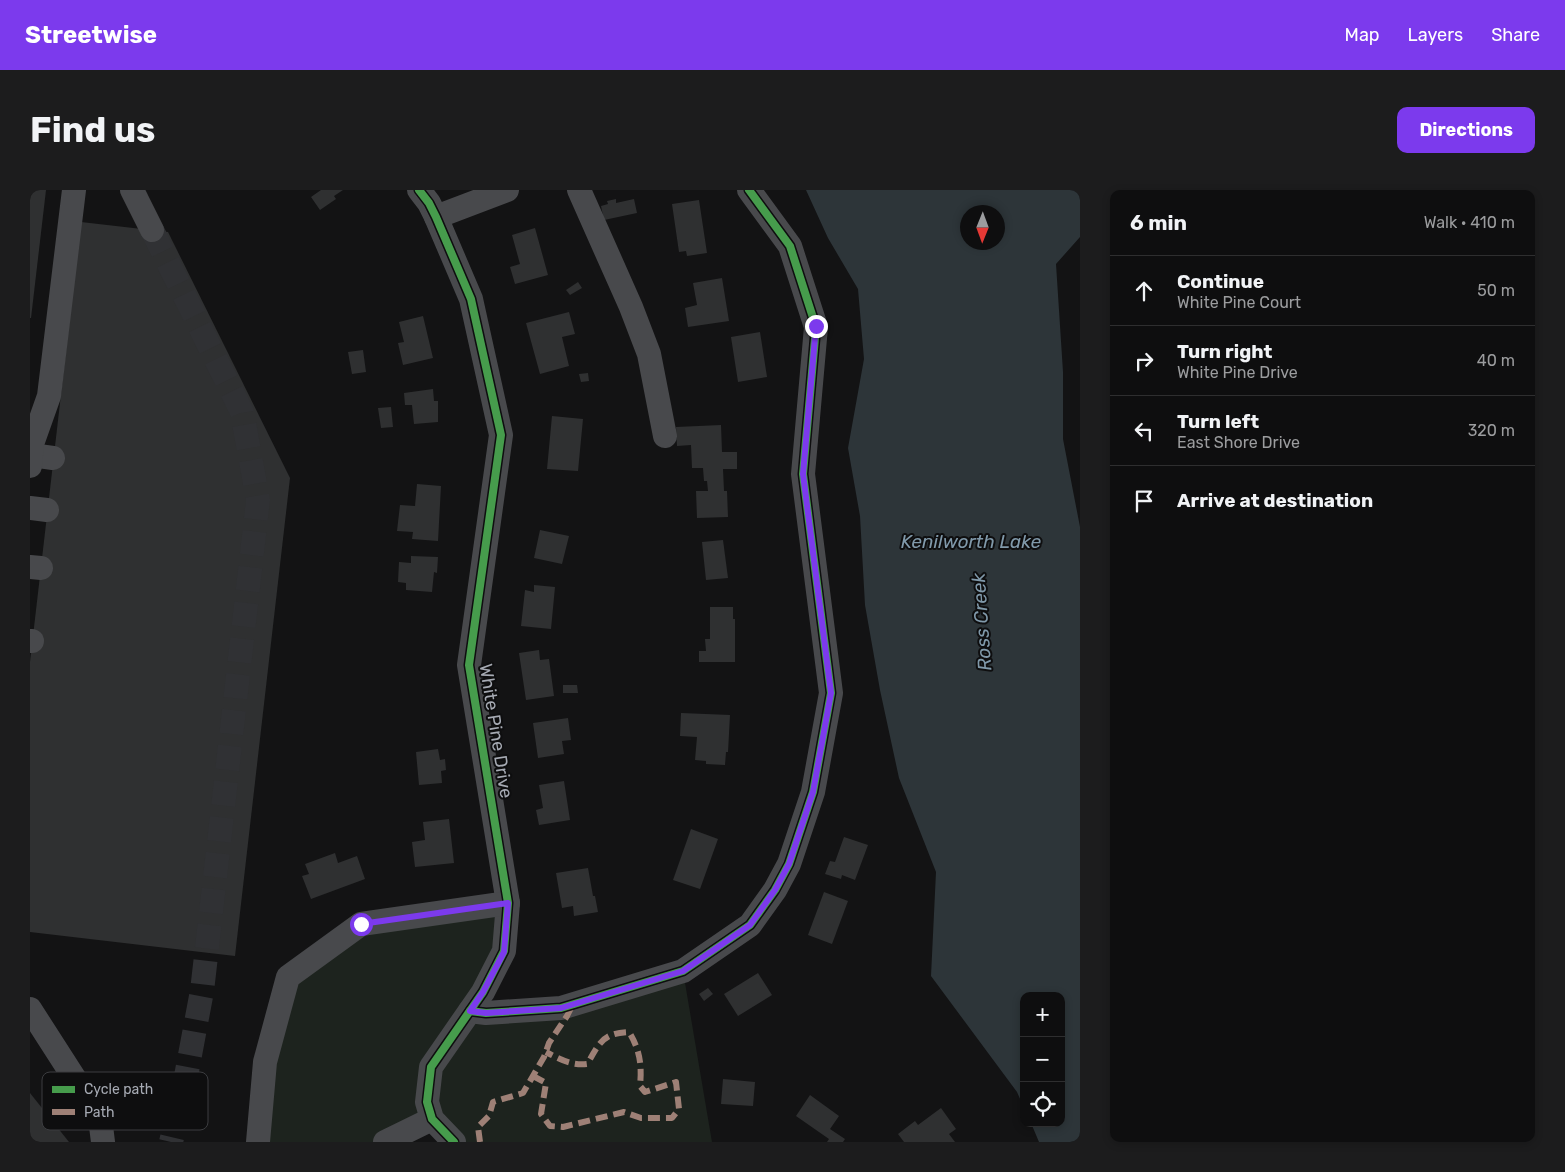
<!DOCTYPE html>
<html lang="en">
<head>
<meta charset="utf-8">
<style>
	:root { --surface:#0e0e0f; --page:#1c1c1d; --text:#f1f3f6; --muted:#9b9c9e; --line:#2e2e2f; --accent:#7c3aed }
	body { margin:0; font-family:Rubik,sans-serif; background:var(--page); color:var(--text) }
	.controls { position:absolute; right:15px; bottom:15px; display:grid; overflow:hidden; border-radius:10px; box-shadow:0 2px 8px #0003 }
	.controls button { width:45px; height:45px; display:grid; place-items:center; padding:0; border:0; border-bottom:1px solid var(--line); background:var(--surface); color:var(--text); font:25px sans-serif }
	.compass { position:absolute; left:930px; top:15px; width:45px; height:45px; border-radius:50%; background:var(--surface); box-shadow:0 2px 8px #0003; rotate:181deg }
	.stop { position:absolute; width:15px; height:15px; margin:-11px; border:4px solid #7c3aed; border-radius:50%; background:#fff }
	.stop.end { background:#7c3aed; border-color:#fff; box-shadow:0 1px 5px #0008 }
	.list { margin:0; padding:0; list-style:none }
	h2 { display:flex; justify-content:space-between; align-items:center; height:65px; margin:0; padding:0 20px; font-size:21px }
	h2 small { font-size:16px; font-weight:400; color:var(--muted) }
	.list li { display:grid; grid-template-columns:32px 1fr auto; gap:15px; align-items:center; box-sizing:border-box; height:70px; padding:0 20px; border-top:1px solid var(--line) }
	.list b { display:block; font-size:19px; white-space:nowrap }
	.list p { margin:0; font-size:16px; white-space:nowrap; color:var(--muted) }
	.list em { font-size:16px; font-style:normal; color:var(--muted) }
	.icon { flex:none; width:28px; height:28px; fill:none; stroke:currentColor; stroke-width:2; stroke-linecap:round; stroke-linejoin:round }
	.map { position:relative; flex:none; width:1050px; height:952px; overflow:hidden; border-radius:10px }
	header { display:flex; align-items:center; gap:30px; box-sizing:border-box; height:70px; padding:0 25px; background:var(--accent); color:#fff }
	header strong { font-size:24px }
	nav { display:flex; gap:28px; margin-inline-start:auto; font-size:18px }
	.intro { display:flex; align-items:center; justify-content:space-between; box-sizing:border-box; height:120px; padding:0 30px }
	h1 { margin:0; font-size:35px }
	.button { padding:12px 22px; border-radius:10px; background:var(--accent); color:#fff; font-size:18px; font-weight:700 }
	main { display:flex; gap:30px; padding:0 30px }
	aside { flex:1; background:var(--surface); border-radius:10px; box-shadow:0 2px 8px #0003 }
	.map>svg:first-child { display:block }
	.green { fill:#1d231e }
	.water { fill:#2d3539; fill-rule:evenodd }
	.building { fill:#2f3031 }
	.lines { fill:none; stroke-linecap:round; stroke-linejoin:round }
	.minor-tunnel { stroke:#303134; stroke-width:24; stroke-dasharray:24 12; stroke-linecap:butt }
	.minor { stroke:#48494c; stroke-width:24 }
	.quiet { stroke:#9e8076; stroke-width:6; stroke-dasharray:12 6; stroke-linecap:butt }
	.cycleway-casing { stroke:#0e0e0f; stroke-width:11 }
	.cycleway { stroke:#469c4c; stroke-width:8 }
	.route { stroke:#7c3aed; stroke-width:6 }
	.labels { text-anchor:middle; stroke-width:4; stroke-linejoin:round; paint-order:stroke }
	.street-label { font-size:18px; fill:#a6aab3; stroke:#0e0e0f }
	.water-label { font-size:19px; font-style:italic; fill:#8099aa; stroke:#0e0e0f }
	.key { fill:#0e0e0f; stroke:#3c3d40; stroke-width:1 }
	.key-label { font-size:14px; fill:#a6aab3 }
</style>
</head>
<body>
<header>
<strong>Streetwise</strong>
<nav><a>Map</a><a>Layers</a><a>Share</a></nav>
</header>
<div class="intro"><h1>Find us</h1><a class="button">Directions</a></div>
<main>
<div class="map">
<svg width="1050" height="952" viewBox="0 0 1050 952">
	<rect width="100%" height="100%" fill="#131314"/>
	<!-- green -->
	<polygon class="green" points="478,713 456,823 653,781 682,952 424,952 402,929 355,952 228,952 258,787 331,734"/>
	<!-- water -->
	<path class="water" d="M776 0H1050V47L1026 74 1033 182V249L1050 337V952H1009L1001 933H1031V806H994V918L987 902 901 786 906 682 869 588 850 500 835 415 830 326 818 258 834 169 828 99 798 48ZM938 22H968V52H938Z"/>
	<!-- building -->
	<g class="building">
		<polygon points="0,0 16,0 1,128 0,128"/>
		<polygon points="291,0 313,0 304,6 306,9 290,20 281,7"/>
		<polygon points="586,9 586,13 604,9 607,23 574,30 571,16 578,14 577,11"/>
		<polygon points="669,10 677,63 657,66 656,61 649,62 642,14"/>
		<polygon points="51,32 138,42 260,288 205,766 0,742 0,472"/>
		<polygon points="505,38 518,85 485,94 480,77 490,74 482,45"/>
		<polygon points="692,88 699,131 658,137 655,118 667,115 663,93"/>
		<polygon points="548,92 552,98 540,105 536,100"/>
		<polygon points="539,122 545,144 532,147 539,176 510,184 496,133"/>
		<polygon points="393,126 403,168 373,175 368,153 374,152 369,132"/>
		<polygon points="730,142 737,187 708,192 701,147"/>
		<polygon points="333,160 336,182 322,184 318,162"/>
		<polygon points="558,183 559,191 551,192 549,184"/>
		<polygon points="403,199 404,211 408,211 408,232 384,234 382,215 375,215 374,203"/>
		<polygon points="361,217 363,237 351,238 348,218"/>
		<polygon points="522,226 553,229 548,281 517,279"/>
		<polygon points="691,235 692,262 707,262 707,279 693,279 694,301 697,301 698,327 667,328 666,301 678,301 677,291 674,291 673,278 662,278 661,255 647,256 646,237"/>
		<polygon points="387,294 411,296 408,351 382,349 383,342 367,341 370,315 385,316"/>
		<polygon points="510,340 539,346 532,374 504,368"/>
		<polygon points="693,350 698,388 676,390 672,352"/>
		<polygon points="381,366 408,367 407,383 404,382 402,402 376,400 376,393 368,392 369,372 381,373"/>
		<polygon points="504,395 525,397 521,439 491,436 495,400 504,402"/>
		<polygon points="680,417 703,417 703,429 705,429 705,472 669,472 669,461 676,461 675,449 680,449"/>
		<polygon points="509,460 510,470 519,469 524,506 496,510 489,463"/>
		<polygon points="533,495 547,495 548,503 533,503"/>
		<polygon points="651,523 700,525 698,562 696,562 695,575 676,574 676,571 665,570 667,547 650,546"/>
		<polygon points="538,528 541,550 532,551 534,564 508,568 503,533"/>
		<polygon points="408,559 410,570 415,569 416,580 411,581 412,593 389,595 386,562"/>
		<polygon points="534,591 540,630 509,635 506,620 513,618 509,595"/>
		<polygon points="419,629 424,673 385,677 382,652 395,650 393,632"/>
		<polygon points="661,639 688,649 670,699 643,690"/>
		<polygon points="814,647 838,655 825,690 812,685 811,689 795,684 800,671 805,672"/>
		<polygon points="305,663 308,673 327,666 335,689 281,709 272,686 279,684 275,674"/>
		<polygon points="558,678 563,706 565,706 568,722 544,726 543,716 532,718 526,683"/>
		<polygon points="794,702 818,711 802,754 778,745"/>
		<polygon points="728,783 742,805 708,826 694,804"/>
		<polygon points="678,798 683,804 674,811 669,804"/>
		<polygon points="693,889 725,892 723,916 691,914"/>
		<polygon points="0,903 39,952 0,952"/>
		<polygon points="780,905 809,926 800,939 815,949 813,952 797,952 799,949 766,926"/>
		<polygon points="911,918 926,939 919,944 925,952 874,952 868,944 885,931 888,935"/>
	</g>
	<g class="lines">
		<!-- minor-tunnel -->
		<polyline class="minor-tunnel" points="122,40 212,222 228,310 172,801 154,897 141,952"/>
		<!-- minor -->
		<g class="minor">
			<polyline points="102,0 122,40"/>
			<polyline points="389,0 399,13 406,27 441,109 471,245 439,475 478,713 474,761 453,802 401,877 397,912 402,929 424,952"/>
			<polyline points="549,0 601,117 619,164 635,246"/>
			<polyline points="406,27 477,0"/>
			<polyline points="1,265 23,268"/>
			<polyline points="0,276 2,254 19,206 44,0"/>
			<polyline points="0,318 17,320"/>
			<polyline points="0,377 11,378"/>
			<polyline points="0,451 2,451"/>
			<polyline points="0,819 70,928 73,952"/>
			<polyline points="440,821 456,823 531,818 653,781 720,735 745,700 759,674 783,602 801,503 773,284 786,137 760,56 719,0"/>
			<polyline points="228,952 235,872 258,787 331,734 478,713"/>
			<polyline points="355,952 402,929"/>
		</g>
		<!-- quiet -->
		<g class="quiet">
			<path d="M503 886 516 893 511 924 520 936 533 937 594 922 611 928H642L649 919 646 892 615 902 610 896C612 875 610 860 599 842 572 843 570 853 557 874 542 876 529 869 516 862"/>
			<polyline points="450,952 448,937 459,926 463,912 493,903 514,867 519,853 537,826 543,814"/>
		</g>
		<defs>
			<g id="cycleway">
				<polyline points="389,0 399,13 406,27 441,109 471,245 439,475 478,713 474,761 453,802 401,877 397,912 402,929 424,952"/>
				<polyline points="440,821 456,823 531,818 653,781 720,735 745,700 759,674 783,602 801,503 773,284 786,137 760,56 719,0"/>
			</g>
		</defs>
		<!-- cycleway casing -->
		<use href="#cycleway" class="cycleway-casing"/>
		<!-- cycleway -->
		<use href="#cycleway" class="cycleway"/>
	</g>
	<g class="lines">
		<!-- route -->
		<polyline class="route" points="331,734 478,713 474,762 453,802 440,821 456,823 531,818 653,781 720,735 745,700 759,674 783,602 801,503 773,284 786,136"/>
	</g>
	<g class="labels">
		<!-- street labels -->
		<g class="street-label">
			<text transform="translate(466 541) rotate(81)" y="6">White Pine Drive</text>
		</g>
		<!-- water labels -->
		<g class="water-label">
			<text x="941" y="358">Kenilworth Lake</text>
			<text transform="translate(951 432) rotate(-94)" y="7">Ross Creek</text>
		</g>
	</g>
	<!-- legend -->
	<rect x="12" y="882" width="166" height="58" rx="8" class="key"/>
	<rect x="22" y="896" width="23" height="7" fill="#469c4c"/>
	<rect x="22" y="919" width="23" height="6" fill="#9e8076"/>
	<g class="key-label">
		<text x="54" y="904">Cycle path</text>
		<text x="54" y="927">Path</text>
	</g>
</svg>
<div class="controls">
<button>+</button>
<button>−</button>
<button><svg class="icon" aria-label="locate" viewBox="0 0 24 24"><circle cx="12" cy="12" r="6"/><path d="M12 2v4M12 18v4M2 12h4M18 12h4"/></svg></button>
</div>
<svg class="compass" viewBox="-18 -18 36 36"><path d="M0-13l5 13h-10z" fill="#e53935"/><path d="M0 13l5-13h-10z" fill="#9b9c9e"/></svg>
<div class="stop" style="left:331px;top:734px"></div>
<div class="stop end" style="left:786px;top:136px"></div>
</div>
<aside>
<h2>6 min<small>Walk · 410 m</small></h2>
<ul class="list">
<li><svg class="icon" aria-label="ahead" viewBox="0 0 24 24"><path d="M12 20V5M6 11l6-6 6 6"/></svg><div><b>Continue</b><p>White Pine Court</p></div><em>50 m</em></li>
<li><svg class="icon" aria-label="right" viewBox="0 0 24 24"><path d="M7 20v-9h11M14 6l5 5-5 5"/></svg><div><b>Turn right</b><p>White Pine Drive</p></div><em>40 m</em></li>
<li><svg class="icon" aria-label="left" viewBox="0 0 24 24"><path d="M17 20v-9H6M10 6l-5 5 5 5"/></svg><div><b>Turn left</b><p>East Shore Drive</p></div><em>320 m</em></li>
<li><svg class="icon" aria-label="arrive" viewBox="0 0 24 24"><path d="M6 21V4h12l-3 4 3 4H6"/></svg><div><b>Arrive at destination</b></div></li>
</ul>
</aside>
</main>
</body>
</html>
